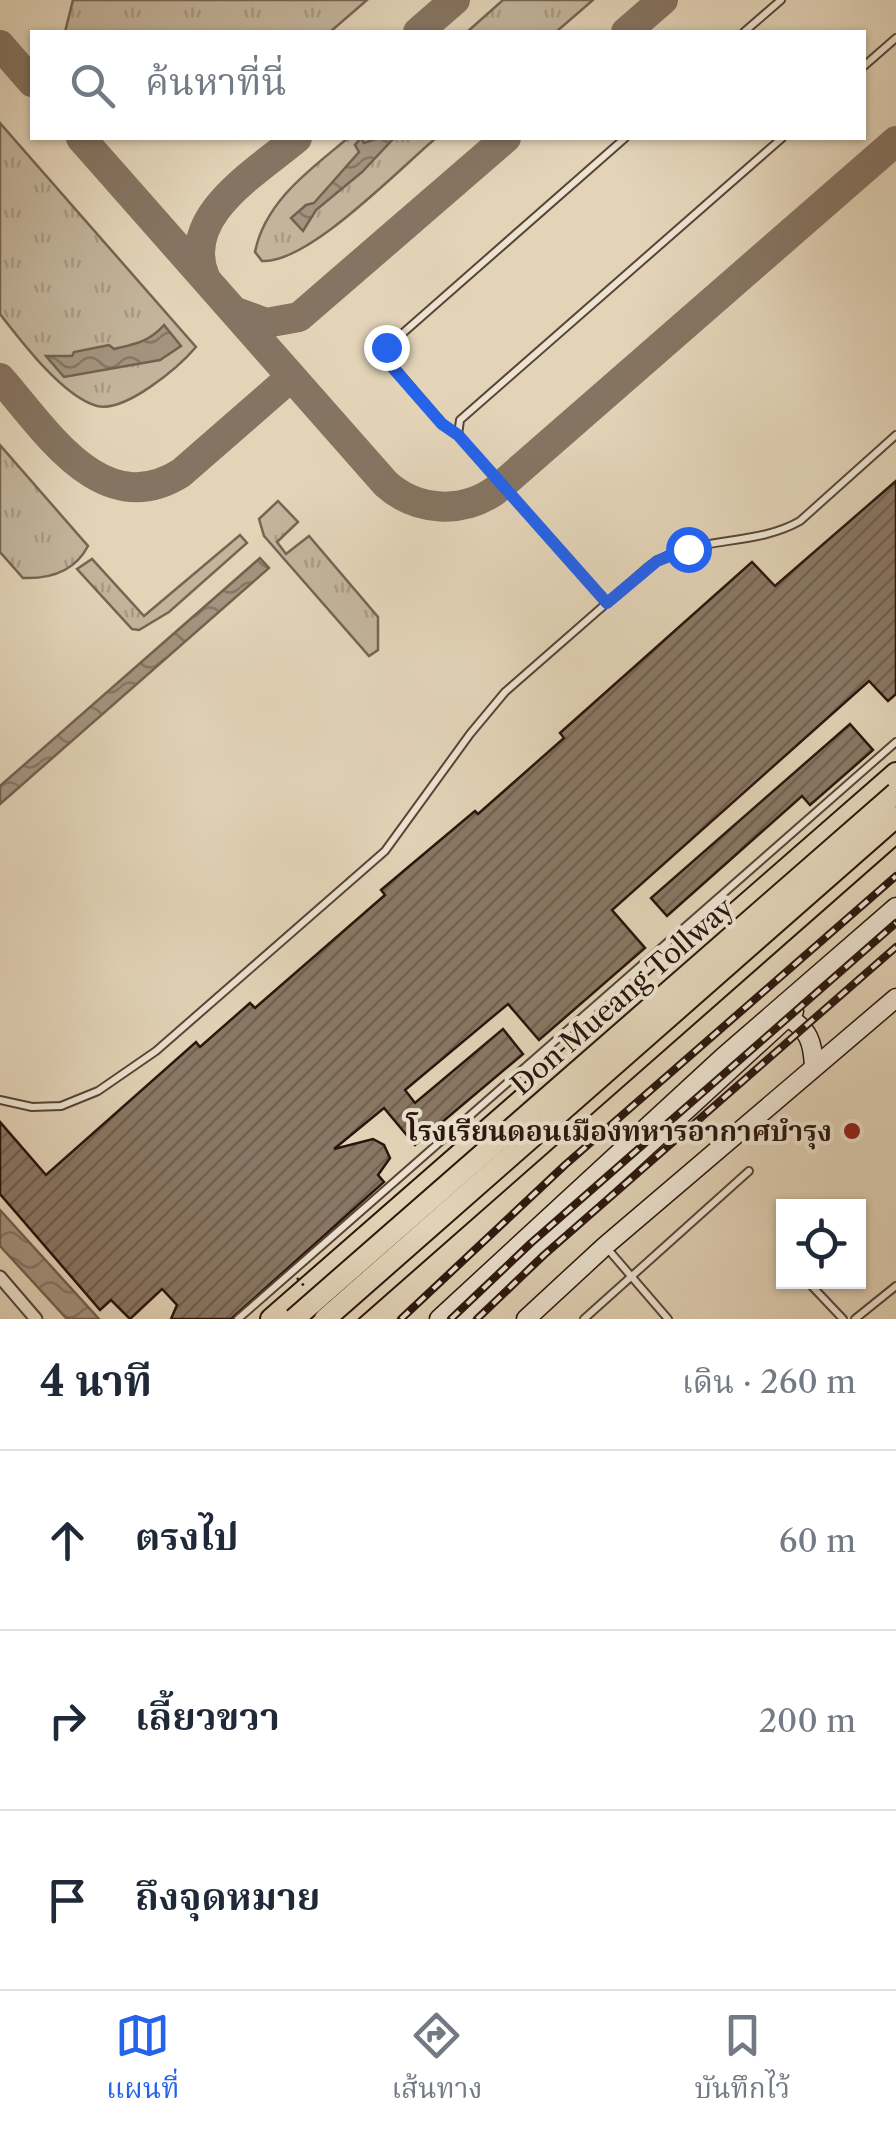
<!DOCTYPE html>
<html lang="th">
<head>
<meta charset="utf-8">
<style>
	:root { --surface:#fff; --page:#f2f2f3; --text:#1f2937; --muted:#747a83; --line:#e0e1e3; --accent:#2563eb }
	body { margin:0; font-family:"Libre Caslon Text","Noto Serif Thai",serif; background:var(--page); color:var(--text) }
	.controls { position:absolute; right:30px; bottom:30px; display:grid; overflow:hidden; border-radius:0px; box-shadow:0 2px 8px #0004 }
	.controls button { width:90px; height:90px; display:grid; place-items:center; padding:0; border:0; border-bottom:2px solid var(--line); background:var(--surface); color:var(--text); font:50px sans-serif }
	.stop { position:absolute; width:30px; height:30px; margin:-22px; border:8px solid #2563eb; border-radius:50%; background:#fff }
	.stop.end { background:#2563eb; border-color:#fff; box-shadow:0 2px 10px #0008 }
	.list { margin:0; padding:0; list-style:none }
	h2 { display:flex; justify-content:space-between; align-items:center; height:130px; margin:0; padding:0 40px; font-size:42px }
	h2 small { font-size:32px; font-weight:400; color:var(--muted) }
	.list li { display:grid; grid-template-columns:65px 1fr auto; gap:30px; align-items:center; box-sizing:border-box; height:180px; padding:0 40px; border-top:2px solid var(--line) }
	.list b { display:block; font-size:38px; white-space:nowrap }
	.list em { font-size:32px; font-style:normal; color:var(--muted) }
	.icon { flex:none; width:55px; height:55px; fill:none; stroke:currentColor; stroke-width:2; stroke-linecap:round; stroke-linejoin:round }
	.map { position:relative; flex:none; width:896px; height:1319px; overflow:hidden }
	.search { position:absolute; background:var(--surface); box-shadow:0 2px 8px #0004; left:30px; right:30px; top:30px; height:110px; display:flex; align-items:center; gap:25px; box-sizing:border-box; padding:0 35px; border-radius:0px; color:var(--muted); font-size:38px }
	.sheet { height:670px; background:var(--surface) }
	nav { display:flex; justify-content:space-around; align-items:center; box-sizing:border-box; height:140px; border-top:2px solid var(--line); background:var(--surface); font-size:28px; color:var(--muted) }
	nav a { display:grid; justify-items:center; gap:5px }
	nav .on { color:var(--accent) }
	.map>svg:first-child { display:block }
	.grass { fill:url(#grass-tufts); stroke:#766454; stroke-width:2.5 }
	.water { fill:url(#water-waves); stroke:#736150; stroke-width:2.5 }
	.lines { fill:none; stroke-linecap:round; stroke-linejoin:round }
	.taxiway { stroke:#867462; stroke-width:30 }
	.building { fill:url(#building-hatch); stroke:#29150c; stroke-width:2.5 }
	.service-casing { stroke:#584537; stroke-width:10 }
	.minor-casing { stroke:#584537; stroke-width:15 }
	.secondary-casing { stroke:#29150c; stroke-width:21 }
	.trunk-casing { stroke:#29150c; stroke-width:24 }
	.service { stroke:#ede3d1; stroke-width:6 }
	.minor { stroke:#ede3d1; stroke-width:11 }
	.secondary { stroke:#ede3d1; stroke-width:18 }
	.trunk { stroke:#e3d4b8; stroke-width:20 }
	.rail-casing { stroke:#29150c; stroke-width:8 }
	.rail { stroke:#ede3d1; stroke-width:4; stroke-dasharray:11; stroke-linecap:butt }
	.motorway-bridge-casing { stroke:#29150c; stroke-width:24; stroke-linecap:butt }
	.path-bridge { stroke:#29150c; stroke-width:2.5; stroke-dasharray:2.5 5; stroke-linecap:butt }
	.motorway-bridge { stroke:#e3d4b8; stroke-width:20 }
	.route { stroke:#2563eb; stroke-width:12 }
	.poi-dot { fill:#8f2418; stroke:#ede3d1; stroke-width:4 }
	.labels { text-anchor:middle; stroke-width:8; stroke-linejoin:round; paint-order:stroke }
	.street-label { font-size:28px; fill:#29150c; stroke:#ede3d1 }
	.poi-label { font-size:28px; font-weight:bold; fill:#29150c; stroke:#ede3d1; text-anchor:end }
</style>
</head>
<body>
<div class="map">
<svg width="896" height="1319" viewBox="0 0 896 1319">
	<defs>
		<pattern id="grass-tufts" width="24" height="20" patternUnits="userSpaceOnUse" patternTransform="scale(2.5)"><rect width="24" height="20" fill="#c3b49b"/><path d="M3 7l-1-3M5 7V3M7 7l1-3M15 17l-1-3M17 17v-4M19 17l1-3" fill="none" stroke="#a89a84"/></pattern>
		<pattern id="water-waves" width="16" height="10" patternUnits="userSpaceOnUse" patternTransform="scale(2.5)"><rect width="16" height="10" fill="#a4937e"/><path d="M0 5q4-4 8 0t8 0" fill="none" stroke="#867766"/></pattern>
		<pattern id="building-hatch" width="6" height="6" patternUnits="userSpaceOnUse" patternTransform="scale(2.5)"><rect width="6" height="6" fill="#8a7865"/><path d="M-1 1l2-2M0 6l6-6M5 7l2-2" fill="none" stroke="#716152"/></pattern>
	</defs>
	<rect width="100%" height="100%" fill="#e3d4b8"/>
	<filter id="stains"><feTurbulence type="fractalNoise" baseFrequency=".002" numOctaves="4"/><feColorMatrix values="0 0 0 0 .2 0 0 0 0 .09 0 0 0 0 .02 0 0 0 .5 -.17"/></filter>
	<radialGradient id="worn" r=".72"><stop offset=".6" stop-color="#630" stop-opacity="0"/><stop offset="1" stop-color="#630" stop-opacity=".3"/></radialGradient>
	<!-- grass -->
	<g class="grass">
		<polygon points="73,0 367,0 330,32 65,32"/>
		<polygon points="503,0 593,0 556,32 467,32"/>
		<path d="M0 123 196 347C179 367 125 413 97 406 63 397 21 341 0 314Z"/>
		<path d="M348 138H436C399 169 308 264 262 261L255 252C265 201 311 169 348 138Z"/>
		<path d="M0 445 88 546C75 571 50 579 23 578L0 552Z"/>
		<polygon points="278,501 298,522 277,542 286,554 309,536 378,617 378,650 369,656 264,536 259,519"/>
		<polygon points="240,535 247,543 169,612 139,630 132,629 77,569 92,559 144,616"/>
	</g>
	<!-- water -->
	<g class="water">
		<polygon points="361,138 364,143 378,138 394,138 362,172 316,210 303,231 291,218 306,205 314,203 359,152 355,145"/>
		<path d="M164 325 181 346 160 360 64 377 46 356H72L74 352 109 345 114 349C135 344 149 342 164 325Z"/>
		<polygon points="260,558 269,568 0,804 0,786"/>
		<polygon points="0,1210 99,1319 67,1319 0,1246"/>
	</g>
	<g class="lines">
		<!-- taxiway -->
		<g class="taxiway">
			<polyline points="418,32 455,0"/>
			<polyline points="626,32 663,0"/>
			<polyline points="0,45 32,82"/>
			<path d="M81 138 386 484C417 512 463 514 496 490L896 141"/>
			<path d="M205 277C179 216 257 172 297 138"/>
			<polyline points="236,312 266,323 299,317 506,138"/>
			<path d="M0 378C45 429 102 523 181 473L291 377"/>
		</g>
	</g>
	<!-- building -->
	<g class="building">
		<polygon points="896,481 896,694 888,701 869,681 612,910 645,948 539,1040 508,1004 405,1090 415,1103 503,1029 523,1054 415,1145 384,1108 334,1149 373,1139 384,1145 390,1158 378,1175 384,1182 231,1319 171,1319 177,1305 162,1289 130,1319 111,1300 100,1310 0,1194 0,1122 46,1175 196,1042 200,1047 250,1003 255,1008 385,895 381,890 475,811 478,814 564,738 560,733 752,562 775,586"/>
		<polygon points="850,724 873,750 810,805 802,796 667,916 651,898"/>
	</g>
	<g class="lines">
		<defs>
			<g id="service">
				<polyline points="744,32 781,0"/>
				<polyline points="864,66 896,38"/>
				<polyline points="458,435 460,420 782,138"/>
				<polyline points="607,603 458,435 442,423 383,354 387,347 625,138"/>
				<path d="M0 1100 32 1107 61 1106 98 1091 156 1051 385 851 470 734 505 692 648 567C692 534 753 548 800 521L896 435"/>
				<polyline points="606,1247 668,1319"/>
				<polyline points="781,1252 784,1254"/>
				<polyline points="808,1282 843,1319"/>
				<polyline points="238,1319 896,742"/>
				<polyline points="584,1319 749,1171"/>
				<polyline points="855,1319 896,1286"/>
			</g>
			<polyline id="minor" points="0,1277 36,1319"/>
			<g id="secondary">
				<path d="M787 1017C809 1029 813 1043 814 1067"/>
				<polyline points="439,1319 722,1058 896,907"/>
				<polyline points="459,1319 794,1011"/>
				<polyline points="526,1319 605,1246 896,998"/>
			</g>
			<g id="trunk">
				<polyline points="271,1319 896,773"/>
				<polyline points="342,1319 896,832"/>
			</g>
		</defs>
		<!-- service casing -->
		<use href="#service" class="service-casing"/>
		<!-- minor casing -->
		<use href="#minor" class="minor-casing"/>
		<!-- secondary casing -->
		<use href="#secondary" class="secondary-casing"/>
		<!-- trunk casing -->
		<use href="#trunk" class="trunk-casing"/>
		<!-- service -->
		<use href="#service" class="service"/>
		<!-- minor -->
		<use href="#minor" class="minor"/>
		<!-- secondary -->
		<use href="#secondary" class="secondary"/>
		<!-- trunk -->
		<use href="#trunk" class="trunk"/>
		<defs>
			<g id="rail">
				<polyline points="401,1319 565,1165 896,876"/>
				<polyline points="451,1319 531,1243 896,923"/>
				<polyline points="477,1319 544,1255 896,947"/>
			</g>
		</defs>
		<!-- rail casing -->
		<use href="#rail" class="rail-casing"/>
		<!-- rail -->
		<use href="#rail" class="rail"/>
		<defs>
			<g id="motorway-bridge">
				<polyline points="294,1319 896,793"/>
				<polyline points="325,1319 896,817"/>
			</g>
		</defs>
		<!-- motorway-bridge casing -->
		<use href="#motorway-bridge" class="motorway-bridge-casing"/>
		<!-- path-bridge -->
		<polyline class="path-bridge" points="297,1278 306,1288"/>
		<!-- motorway-bridge -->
		<use href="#motorway-bridge" class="motorway-bridge"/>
	</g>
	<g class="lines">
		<!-- route -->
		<polyline class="route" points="386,347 386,360 442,424 458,435 607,603 657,561 688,549"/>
	</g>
	<!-- markers -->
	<circle class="poi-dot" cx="852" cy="1131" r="10"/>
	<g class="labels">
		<!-- street labels -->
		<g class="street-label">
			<text transform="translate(622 996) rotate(-41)" y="10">Don Mueang Tollway</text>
		</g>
		<!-- poi labels -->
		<g class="poi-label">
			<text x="832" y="1141">โรงเรียนดอนเมืองทหารอากาศบำรุง</text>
		</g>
	</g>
	<rect width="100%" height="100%" filter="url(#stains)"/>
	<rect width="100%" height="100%" fill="url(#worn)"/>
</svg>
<div class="controls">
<button><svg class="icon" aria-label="locate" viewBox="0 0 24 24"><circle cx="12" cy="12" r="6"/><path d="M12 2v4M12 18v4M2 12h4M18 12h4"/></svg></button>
</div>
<div class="stop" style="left:688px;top:549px"></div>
<div class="stop end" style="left:386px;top:347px"></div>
<div class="search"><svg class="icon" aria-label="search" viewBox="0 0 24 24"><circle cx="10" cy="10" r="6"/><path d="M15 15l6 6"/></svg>ค้นหาที่นี่</div>
</div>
<section class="sheet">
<h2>4 นาที<small>เดิน · 260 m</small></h2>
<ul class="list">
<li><svg class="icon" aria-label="ahead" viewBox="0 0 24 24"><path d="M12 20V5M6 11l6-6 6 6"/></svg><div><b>ตรงไป</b></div><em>60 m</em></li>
<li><svg class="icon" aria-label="right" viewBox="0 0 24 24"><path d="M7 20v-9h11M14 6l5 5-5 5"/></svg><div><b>เลี้ยวขวา</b></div><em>200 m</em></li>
<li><svg class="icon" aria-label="arrive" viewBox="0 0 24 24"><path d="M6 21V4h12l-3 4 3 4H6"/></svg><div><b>ถึงจุดหมาย</b></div></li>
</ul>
</section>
<nav>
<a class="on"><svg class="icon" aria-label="map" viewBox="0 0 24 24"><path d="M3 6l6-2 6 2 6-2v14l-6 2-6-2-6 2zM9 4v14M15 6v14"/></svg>แผนที่</a>
<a><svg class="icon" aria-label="directions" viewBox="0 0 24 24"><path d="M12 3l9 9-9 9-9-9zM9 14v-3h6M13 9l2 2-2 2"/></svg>เส้นทาง</a>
<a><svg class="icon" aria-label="saved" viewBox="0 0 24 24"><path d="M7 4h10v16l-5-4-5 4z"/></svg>บันทึกไว้</a>
</nav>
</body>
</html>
